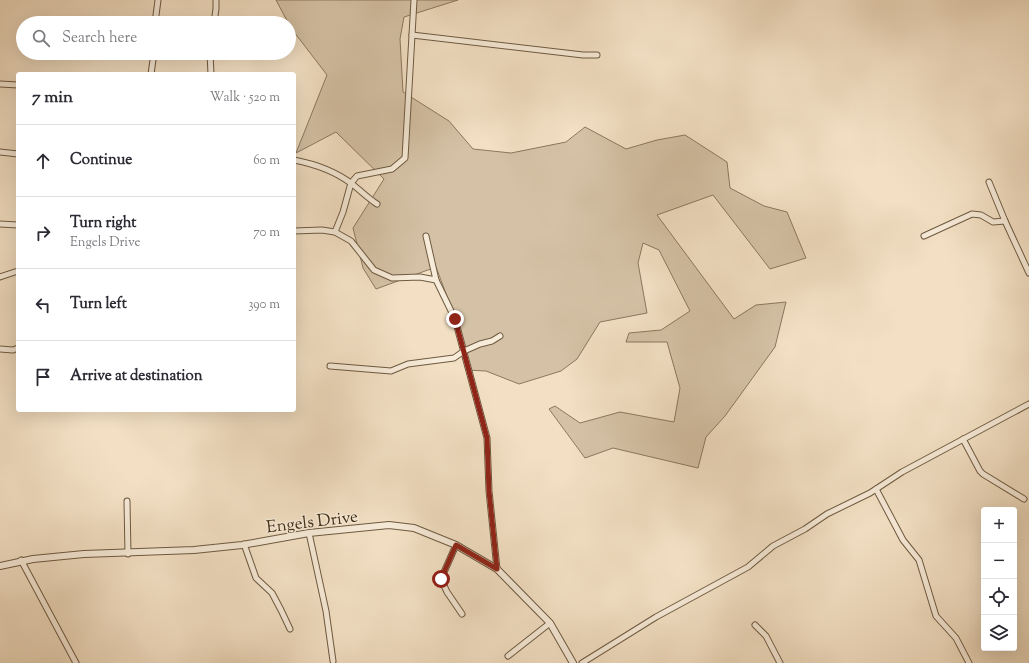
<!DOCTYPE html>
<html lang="en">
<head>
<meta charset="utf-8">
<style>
	:root { --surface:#fff; --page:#f2f2f3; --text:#2b2b33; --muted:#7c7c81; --line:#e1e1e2 }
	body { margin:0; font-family:"Sorts Mill Goudy",serif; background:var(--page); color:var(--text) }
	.controls { position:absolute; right:12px; bottom:12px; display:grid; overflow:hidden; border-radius:4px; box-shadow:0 4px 16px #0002 }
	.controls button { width:36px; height:36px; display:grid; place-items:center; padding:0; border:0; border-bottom:1px solid var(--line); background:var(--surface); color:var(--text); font:20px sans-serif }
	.stop { position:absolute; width:12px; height:12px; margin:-9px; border:3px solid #8f2418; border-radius:50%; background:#fff }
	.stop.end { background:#8f2418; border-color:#fff; box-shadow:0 1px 4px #0008 }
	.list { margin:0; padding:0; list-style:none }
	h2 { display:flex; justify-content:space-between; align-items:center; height:52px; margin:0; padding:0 16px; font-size:17px }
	h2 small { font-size:13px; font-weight:400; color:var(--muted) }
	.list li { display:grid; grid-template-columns:26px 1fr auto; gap:12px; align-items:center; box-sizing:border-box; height:72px; padding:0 16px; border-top:1px solid var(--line) }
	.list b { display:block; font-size:15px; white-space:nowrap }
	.list p { margin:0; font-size:13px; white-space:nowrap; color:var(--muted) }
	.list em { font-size:13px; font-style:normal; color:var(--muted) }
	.icon { flex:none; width:22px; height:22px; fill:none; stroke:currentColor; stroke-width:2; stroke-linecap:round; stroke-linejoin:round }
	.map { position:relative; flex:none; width:1029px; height:663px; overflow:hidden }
	.search { position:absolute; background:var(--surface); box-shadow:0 4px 16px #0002; left:16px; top:16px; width:280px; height:44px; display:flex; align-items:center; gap:10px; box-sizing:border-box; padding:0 14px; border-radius:22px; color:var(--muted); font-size:15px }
	.panel { position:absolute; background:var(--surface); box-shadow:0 4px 16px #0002; left:16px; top:72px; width:280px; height:340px; border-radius:4px }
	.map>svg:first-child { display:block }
	.green { fill:#d5c2a6; stroke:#8b785e }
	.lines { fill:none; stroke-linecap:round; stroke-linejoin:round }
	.minor-casing { stroke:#6e5a41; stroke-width:7 }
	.tertiary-casing { stroke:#6e5a41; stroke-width:8 }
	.minor { stroke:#f7ebd9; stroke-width:5 }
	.tertiary { stroke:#f7ebd9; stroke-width:6 }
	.route { stroke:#8f2418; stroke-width:5 }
	.labels { text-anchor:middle; stroke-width:3; stroke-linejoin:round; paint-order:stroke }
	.street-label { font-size:17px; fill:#412e15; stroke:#f7ebd9 }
</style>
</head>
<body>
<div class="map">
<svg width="1029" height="663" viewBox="0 0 1029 663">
	<rect width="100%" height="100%" fill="#f3e0c4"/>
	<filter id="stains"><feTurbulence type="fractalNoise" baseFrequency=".005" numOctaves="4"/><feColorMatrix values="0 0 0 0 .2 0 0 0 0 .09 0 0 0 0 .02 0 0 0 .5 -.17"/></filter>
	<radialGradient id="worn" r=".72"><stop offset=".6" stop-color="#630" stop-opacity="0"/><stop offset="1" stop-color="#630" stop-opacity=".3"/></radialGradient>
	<!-- green -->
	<polygon class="green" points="276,0 458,0 404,17 400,39 403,92 449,121 473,149 511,153 566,142 585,127 626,149 657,140 685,135 727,162 730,188 764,206 787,212 806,258 770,269 713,195 657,215 734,319 756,305 786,302 775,347 725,416 706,437 698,468 613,448 585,458 549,409 555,406 580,423 620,412 674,422 680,388 667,342 626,342 629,333 661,330 690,311 659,250 643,243 638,263 647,313 600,322 577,359 561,371 519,384 486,371 466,370 454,322 451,307 436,267 376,289 363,268 353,228 384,179 336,132 296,153 327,75 291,28"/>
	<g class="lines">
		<defs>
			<g id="minor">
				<polyline points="155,23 158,0"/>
				<polyline points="214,23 216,9 216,0"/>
				<polyline points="412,35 583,55 597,55"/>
				<polyline points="210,53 211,74"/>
				<polyline points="151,74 154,53"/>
				<polyline points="0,84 18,85"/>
				<polyline points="0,152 18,154"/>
				<path d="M294 160C315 164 335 171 352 184 361 191 368 198 377 204"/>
				<polyline points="989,182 1005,221 1029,273"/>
				<polyline points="0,224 18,225"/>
				<polyline points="294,231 322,230 335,232 343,212 351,183 357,176 392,169 405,158 414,0"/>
				<polyline points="335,232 351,241 374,270 392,278 420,277 436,280 455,319 487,438 489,491 497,569"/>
				<polyline points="426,236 436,280"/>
				<polyline points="924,236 972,214 981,215 993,222 1005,221"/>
				<polyline points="0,277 18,271"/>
				<polyline points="0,349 13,350 18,348"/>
				<polyline points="330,366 391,371 408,364 454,358 464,351 480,344 492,341 500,336"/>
				<polyline points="963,439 980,471 983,474 1024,499"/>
				<polyline points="876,489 903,540 919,560 936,616 956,638 969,663"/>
				<polyline points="127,501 128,554"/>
				<polyline points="309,533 326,611 333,661"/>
				<polyline points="244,544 256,578 272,593 281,610 290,629"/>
				<polyline points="456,545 441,579 447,592 462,614"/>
				<polyline points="21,560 76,663"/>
				<polyline points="755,625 766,636 780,663"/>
				<polyline points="508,656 550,623"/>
				<polyline points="582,663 656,617 748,567 773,546 805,529 827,514 870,493 902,472 1029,404"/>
			</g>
			<polyline id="tertiary" points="0,566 33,559 84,554 194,550 242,545 309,533 389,525 414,528 456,545 497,569 550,623 573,663"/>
		</defs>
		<!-- minor casing -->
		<use href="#minor" class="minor-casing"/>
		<!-- tertiary casing -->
		<use href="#tertiary" class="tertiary-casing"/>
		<!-- minor -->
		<use href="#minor" class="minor"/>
		<!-- tertiary -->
		<use href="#tertiary" class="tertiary"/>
	</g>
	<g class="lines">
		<!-- route -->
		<polyline class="route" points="441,579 456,545 497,569 489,491 487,438 455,319"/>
	</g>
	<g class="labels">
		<!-- street labels -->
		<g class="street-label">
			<text transform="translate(312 521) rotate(-7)" y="6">Engels Drive</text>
		</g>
	</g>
	<rect width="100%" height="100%" filter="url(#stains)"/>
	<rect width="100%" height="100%" fill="url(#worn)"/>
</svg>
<div class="controls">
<button>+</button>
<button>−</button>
<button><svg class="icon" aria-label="locate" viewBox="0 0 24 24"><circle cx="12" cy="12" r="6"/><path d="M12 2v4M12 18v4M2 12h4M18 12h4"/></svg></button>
<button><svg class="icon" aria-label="layers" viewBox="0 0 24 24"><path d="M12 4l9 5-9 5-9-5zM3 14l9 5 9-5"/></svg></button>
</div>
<div class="stop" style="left:441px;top:579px"></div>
<div class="stop end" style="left:455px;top:319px"></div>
<div class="search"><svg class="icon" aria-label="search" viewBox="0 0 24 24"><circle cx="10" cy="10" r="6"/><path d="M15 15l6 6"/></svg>Search here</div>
<section class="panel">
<h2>7 min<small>Walk · 520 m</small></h2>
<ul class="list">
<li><svg class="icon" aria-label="ahead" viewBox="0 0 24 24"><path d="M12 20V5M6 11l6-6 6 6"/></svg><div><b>Continue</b></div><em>60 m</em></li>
<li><svg class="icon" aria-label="right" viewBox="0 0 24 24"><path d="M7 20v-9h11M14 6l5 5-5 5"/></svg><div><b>Turn right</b><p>Engels Drive</p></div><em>70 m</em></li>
<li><svg class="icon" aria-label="left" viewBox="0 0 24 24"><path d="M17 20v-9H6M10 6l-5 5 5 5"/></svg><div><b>Turn left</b></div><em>390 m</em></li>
<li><svg class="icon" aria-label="arrive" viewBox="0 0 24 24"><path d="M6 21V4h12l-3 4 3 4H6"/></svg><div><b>Arrive at destination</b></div></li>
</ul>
</section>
</div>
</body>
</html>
